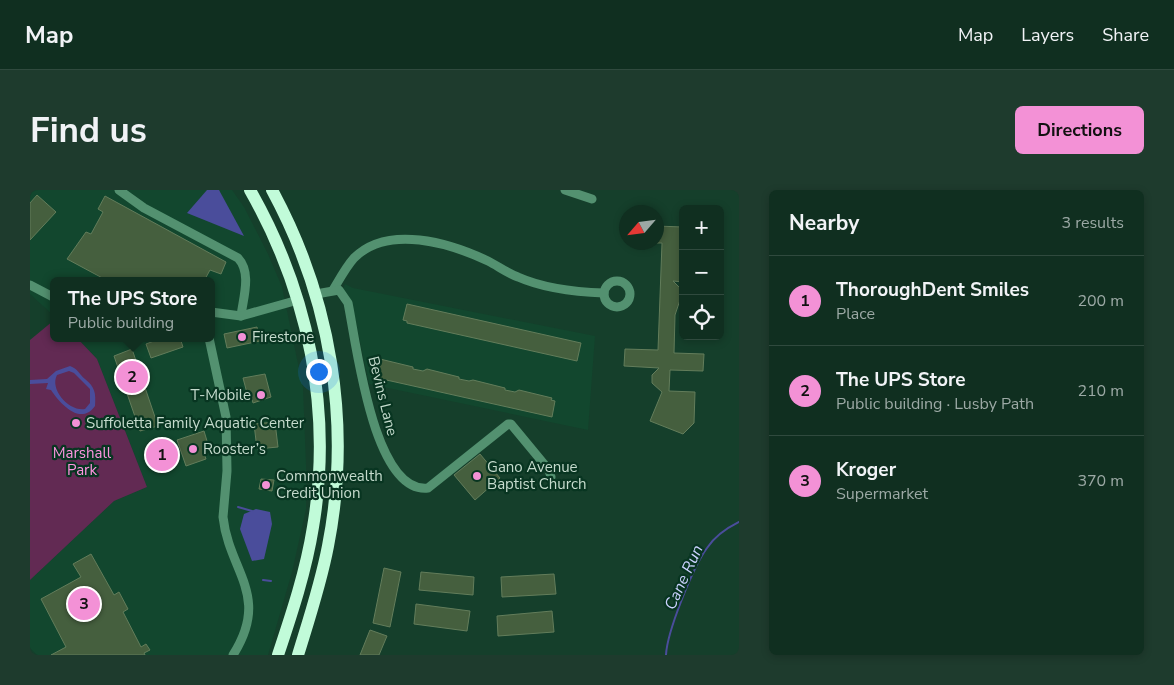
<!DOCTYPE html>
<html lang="en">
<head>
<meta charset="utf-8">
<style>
	:root { --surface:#102f20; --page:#1e3b2d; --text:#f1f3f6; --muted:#9ca9a5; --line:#304a3e; --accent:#f391d6 }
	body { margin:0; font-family:"Nunito Sans",sans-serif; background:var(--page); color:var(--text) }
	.controls { position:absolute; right:15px; top:15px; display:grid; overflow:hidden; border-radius:8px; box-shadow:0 2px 8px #0003 }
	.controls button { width:45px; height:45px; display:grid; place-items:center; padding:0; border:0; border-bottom:1px solid var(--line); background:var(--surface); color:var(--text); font:25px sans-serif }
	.compass { position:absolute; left:589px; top:15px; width:45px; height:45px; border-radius:50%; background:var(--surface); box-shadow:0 2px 8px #0003; rotate:242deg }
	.you { position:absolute; left:288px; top:181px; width:18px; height:18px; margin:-12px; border:4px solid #fff; border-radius:50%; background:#1a73e8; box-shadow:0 0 0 8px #1a73e833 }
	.badge { display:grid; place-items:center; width:32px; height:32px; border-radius:50%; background:var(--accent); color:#111; font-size:16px; font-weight:700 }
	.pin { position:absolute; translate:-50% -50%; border:2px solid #fff; box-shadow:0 1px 5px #0006 }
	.popup { position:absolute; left:20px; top:87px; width:165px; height:65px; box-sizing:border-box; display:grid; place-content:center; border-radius:8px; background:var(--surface); filter:drop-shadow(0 1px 4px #0005); font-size:16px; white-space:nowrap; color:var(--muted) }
	.popup b { font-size:19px; color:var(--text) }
	.popup::after { content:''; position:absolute; left:50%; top:100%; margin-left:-10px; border:10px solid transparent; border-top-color:var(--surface) }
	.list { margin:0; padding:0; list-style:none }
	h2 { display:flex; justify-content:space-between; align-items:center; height:65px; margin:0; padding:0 20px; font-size:21px }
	h2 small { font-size:16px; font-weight:400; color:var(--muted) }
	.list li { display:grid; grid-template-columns:32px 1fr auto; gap:15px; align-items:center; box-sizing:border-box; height:90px; padding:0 20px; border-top:1px solid var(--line) }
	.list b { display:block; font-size:19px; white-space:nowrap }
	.list p { margin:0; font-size:16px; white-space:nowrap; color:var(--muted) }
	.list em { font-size:16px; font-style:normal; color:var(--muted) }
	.icon { flex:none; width:28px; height:28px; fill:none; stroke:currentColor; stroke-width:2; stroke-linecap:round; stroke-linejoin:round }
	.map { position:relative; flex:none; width:709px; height:465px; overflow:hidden; border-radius:8px }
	header { display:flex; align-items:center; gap:30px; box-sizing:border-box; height:70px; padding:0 25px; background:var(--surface); border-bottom:1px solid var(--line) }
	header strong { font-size:24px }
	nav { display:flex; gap:28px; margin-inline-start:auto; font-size:18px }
	.intro { display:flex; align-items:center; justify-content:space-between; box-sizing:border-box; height:120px; padding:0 30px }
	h1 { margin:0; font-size:35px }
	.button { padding:12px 22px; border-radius:8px; background:var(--accent); color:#111; font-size:18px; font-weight:700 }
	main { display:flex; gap:30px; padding:0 30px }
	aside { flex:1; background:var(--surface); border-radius:8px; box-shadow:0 2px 8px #0003 }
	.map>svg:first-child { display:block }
	.built { fill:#12472e }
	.green { fill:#622a53 }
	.water { fill:#4a4d9b; fill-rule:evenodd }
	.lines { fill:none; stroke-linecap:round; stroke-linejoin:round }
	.stream { stroke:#4a4d9b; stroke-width:2 }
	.building { fill:#455f3e; stroke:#637d5b }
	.minor { stroke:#539170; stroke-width:9 }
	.highway { stroke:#c1fbd9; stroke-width:12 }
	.poi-dot { fill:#f391d6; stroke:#083521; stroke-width:2 }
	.labels { text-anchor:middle; stroke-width:4.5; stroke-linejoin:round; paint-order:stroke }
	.poi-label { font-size:15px; fill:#c5dbcd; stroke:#083521; text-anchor:start }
	.street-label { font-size:15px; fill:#c5dbcd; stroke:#083521 }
	.park-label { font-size:15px; fill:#ff95e0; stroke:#083521 }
	.water-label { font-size:16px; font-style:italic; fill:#ccd3ff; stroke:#083521 }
</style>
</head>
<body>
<header>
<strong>Map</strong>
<nav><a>Map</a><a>Layers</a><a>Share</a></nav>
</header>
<div class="intro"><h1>Find us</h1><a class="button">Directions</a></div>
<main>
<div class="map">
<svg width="709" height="465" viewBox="0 0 709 465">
	<rect width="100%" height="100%" fill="#153f2b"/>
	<!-- built -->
	<g class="built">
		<polygon points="0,0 202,0 214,17 238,64 252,97 273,198 276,275 276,319 262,382 238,465 7,465 0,458 0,390 84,311 117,297 67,169 47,148 181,148 181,91 23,91 23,125 0,104"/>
		<polygon points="315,94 323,98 565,146 558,240 339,194 322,114 313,99"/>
	</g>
	<!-- green -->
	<polygon class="green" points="23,131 23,148 47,148 67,169 117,297 84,311 0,390 0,150"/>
	<!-- water -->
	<g class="water">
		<polygon points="177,0 189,0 214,46 157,23"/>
		<path d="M40 176C48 179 49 184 55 189 65 197 66 203 65 216 50 237 29 212 21 200L16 199 18 193 0 194V190L17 189 26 181ZM39 181 44 183 60 199V213L55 219C40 222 19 200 27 185Z"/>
		<polygon points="226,319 240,322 242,334 234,369 222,371 210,339 214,324"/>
	</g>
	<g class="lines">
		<!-- stream -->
		<g class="stream">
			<polyline points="208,317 222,321"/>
			<polyline points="233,390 241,391"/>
			<path d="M636 465C637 442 663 377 677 358 685 346 697 338 709 332"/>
		</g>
	</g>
	<!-- building -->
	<g class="building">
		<polygon points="7,5 26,22 0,50 0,13"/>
		<polygon points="75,6 196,72 191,84 180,80 174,91 78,91 37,69 56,42 61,44 73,22 68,19"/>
		<polygon points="626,36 653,37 653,92 643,91 653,101 645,125 644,163 674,164 673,181 640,180 639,201 665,202 664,233 653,244 620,231 632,202 622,193 622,185 629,178 594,176 595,159 628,160 632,53 626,53"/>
		<polygon points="377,114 551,153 547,171 377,133 377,131 373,130"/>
		<polygon points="227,137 230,151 197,158 194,144"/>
		<polygon points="132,148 150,148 153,157 121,168 116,154"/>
		<polygon points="102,159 128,236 110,241 84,166"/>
		<polygon points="350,169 383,177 383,179 393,181 397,179 429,187 429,189 439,191 443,190 475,198 475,200 485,202 489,200 522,208 521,210 525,211 522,227 343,187 347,170"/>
		<polygon points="235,184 241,207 223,213 220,202 217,203 213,188"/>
		<polygon points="245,232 248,257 227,259 224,234"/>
		<polygon points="174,241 177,251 174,263 176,269 156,276 147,250"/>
		<polygon points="136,254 142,273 122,279 116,260"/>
		<polygon points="450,264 470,288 445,310 424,285"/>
		<polygon points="231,289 244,290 242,301 229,299"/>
		<polygon points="61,364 84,405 89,402 98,419 93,422 111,457 116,454 120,460 114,463 115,465 21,465 36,457 11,409 51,387 43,374"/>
		<polygon points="354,378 371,382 360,437 343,433"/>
		<polygon points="391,382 444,387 443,405 389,400"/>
		<polygon points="524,384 526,404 472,407 471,387"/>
		<polygon points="386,414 440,421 437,441 384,434"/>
		<polygon points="522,421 524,442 468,446 467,426"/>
		<polygon points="340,440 357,446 349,465 330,465"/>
	</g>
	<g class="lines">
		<!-- minor -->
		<g class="minor">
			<path d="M89 0 114 18 208 68C222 83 213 108 211 126"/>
			<polyline points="535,0 562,9"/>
			<circle cx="587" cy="104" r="13"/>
			<polyline points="0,95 23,107"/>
			<path d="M303 100C309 90 316 77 324 68 358 34 420 53 458 71 468 76 477 83 488 87 515 99 545 102 574 103"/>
			<path d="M286 104 309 100 318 113C326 151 343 304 398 298L478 234H481L519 280 521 287"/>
			<polyline points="181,122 211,126 268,110"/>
			<path d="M179 148 196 227 197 281 193 327C199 382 241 405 203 465"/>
		</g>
		<!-- highway -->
		<g class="highway">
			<path d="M220 0C278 102 303 220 283 337 276 381 262 423 248 465"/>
			<path d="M242 0C301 109 322 234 298 356 291 393 279 429 268 465"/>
		</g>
	</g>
	<!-- markers -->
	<g class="poi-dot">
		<circle cx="212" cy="147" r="5"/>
		<circle cx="231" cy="205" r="5"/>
		<circle cx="46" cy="233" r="5"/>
		<circle cx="163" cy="259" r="5"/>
		<circle cx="447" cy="286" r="5"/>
		<circle cx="236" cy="295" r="5"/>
	</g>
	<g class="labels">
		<!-- poi labels -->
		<g class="poi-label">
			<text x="222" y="152">Firestone</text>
			<text x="221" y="210" text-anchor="end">T-Mobile</text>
			<text x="56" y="238">Suffoletta Family Aquatic Center</text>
			<text x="173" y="264">Rooster’s</text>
			<text x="457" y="282">Gano Avenue<tspan x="457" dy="17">Baptist Church</tspan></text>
			<text x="246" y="291">Commonwealth<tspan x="246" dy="17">Credit Union</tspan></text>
		</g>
		<!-- street labels -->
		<g class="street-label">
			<text transform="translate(353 206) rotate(76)" y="5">Bevins Lane</text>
		</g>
		<!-- park labels -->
		<g class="park-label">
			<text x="52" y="268">Marshall<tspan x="52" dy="17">Park</tspan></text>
		</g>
		<!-- water labels -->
		<g class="water-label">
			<text transform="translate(653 387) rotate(-65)" y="6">Cane Run</text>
		</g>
	</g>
</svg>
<div class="controls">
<button>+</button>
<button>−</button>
<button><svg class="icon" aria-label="locate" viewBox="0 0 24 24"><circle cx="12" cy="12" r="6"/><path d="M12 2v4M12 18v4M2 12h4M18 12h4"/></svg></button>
</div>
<svg class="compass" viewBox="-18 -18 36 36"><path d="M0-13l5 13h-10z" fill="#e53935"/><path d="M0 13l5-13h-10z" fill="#9ca9a5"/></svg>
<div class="you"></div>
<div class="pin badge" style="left:132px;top:265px">1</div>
<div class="pin badge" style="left:102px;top:187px">2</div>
<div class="popup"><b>The UPS Store</b>Public building</div>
<div class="pin badge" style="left:54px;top:414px">3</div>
</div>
<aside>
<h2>Nearby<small>3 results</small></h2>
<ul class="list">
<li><span class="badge">1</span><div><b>ThoroughDent Smiles</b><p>Place</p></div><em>200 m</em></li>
<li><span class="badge">2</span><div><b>The UPS Store</b><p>Public building · Lusby Path</p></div><em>210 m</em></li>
<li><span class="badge">3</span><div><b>Kroger</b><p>Supermarket</p></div><em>370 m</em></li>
</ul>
</aside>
</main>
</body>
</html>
